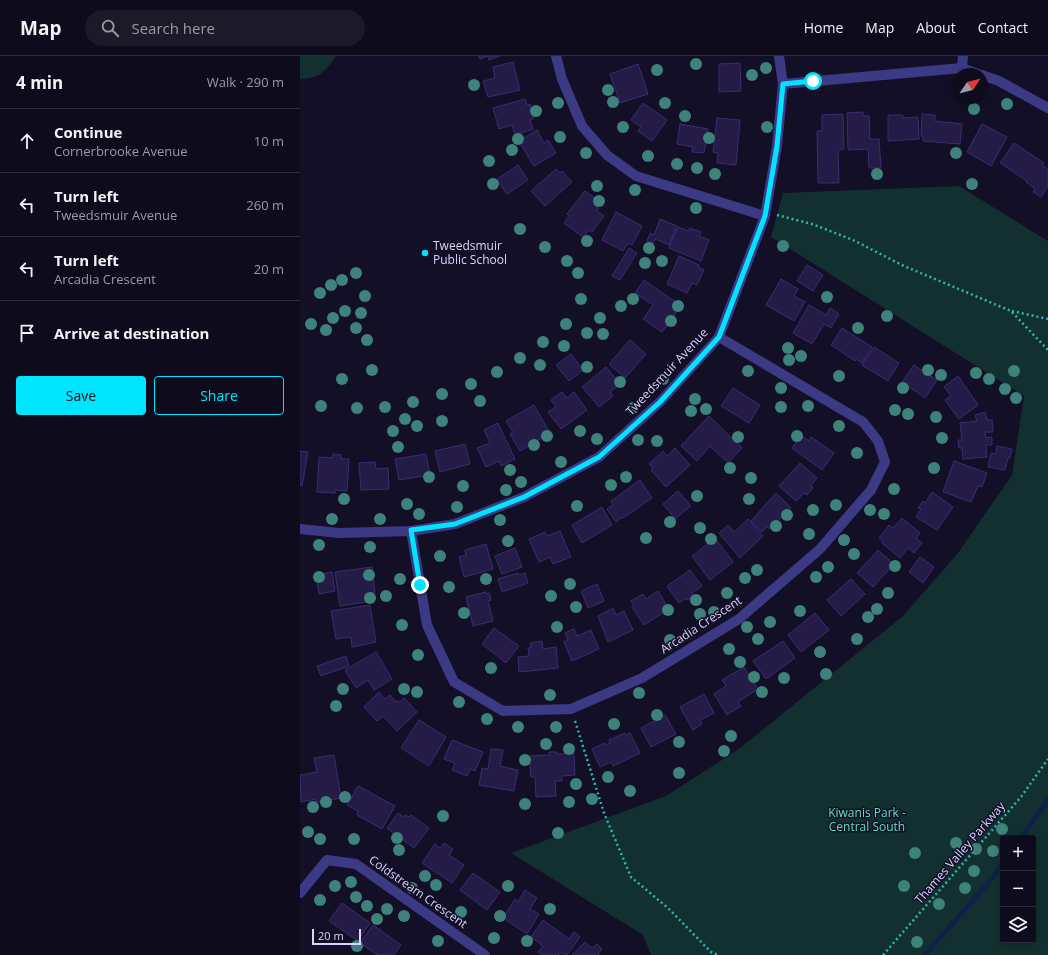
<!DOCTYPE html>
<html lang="en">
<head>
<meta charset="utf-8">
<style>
	:root { --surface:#0e0b1c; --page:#1c1929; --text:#f1f3f6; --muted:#9b9ba3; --line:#2e2b3b; --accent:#00e5ff }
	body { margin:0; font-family:"Open Sans",sans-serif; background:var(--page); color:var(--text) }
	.controls { position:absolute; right:12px; bottom:12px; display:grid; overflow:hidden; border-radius:4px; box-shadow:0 2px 6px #0003 }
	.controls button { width:36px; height:36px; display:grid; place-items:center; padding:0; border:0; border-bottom:1px solid var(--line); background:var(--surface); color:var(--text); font:20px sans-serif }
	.compass { position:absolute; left:652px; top:12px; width:36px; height:36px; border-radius:50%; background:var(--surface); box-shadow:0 2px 6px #0003; rotate:55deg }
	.scale { position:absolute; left:12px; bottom:10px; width:49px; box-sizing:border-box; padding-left:4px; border:2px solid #d9d4ff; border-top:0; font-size:11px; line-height:14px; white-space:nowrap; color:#d9d4ff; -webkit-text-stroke:3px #130f26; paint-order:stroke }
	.stop { position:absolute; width:12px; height:12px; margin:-9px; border:3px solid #00e5ff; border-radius:50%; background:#fff }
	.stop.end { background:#00e5ff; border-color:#fff; box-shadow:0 1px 4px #0008 }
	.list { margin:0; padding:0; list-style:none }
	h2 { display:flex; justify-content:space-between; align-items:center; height:52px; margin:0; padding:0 16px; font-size:17px }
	h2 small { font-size:13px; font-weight:400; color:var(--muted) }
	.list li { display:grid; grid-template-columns:26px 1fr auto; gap:12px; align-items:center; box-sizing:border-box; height:64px; padding:0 16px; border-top:1px solid var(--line) }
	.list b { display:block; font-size:15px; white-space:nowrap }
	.list p { margin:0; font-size:13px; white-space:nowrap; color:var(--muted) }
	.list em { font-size:13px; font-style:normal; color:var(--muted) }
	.actions { display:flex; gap:8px; padding:12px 16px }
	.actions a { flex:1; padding:9px 0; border:1px solid var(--accent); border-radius:4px; text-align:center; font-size:14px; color:var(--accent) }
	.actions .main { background:var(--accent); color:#111 }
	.icon { flex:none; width:22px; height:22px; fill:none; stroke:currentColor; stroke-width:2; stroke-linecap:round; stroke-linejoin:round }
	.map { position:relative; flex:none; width:748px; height:899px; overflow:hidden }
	header { display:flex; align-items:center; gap:24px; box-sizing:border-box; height:56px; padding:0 20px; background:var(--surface); border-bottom:1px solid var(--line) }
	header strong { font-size:19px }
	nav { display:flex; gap:22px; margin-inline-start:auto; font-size:14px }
	.search { width:280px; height:36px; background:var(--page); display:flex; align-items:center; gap:10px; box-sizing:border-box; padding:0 14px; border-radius:22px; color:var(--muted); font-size:15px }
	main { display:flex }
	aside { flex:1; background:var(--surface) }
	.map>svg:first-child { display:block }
	.green { fill:#12302f; fill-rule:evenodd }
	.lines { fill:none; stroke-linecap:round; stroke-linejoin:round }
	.stream { stroke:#0c2248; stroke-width:5 }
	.building { fill:#241b47; stroke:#3b2d73 }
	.path { stroke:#2fb8b0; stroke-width:2.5; stroke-dasharray:2 3; stroke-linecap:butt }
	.street { stroke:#3d3a85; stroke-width:10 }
	.tree { fill:#3d827b }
	.route { stroke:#00e5ff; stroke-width:5 }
	.poi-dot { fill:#00e5ff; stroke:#130f26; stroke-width:1.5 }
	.labels { text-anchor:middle; stroke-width:3; stroke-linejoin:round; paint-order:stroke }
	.poi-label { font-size:12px; fill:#d9d4ff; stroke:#130f26; text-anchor:start }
	.street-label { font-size:12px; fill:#d9d4ff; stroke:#130f26 }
	.park-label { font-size:12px; fill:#5fe0c0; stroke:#130f26 }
</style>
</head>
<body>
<header>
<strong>Map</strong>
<div class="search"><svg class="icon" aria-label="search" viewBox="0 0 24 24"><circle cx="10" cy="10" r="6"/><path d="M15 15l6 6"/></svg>Search here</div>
<nav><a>Home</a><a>Map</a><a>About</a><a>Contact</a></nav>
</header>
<main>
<aside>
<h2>4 min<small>Walk · 290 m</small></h2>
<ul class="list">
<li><svg class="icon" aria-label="ahead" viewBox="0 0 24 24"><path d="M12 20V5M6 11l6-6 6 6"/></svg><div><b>Continue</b><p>Cornerbrooke Avenue</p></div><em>10 m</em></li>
<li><svg class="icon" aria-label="left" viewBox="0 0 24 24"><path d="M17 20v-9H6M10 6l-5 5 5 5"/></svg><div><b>Turn left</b><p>Tweedsmuir Avenue</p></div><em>260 m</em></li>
<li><svg class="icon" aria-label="left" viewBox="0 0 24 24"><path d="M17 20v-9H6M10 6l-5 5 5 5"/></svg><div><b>Turn left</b><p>Arcadia Crescent</p></div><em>20 m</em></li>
<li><svg class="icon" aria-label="arrive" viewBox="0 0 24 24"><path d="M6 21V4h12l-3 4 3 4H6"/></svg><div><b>Arrive at destination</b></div></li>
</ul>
<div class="actions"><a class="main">Save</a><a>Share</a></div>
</aside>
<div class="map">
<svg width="748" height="899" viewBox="0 0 748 899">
	<rect width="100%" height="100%" fill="#130f26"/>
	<!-- green -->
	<g class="green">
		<path d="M0 0H36C25 16 20 22 0 23Z"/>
		<path d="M659 130 748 185V899H351L343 879 211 797 366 740 439 693 603 560 658 497 712 419 724 340 471 181 483 137ZM703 782H733V884H703Z"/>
	</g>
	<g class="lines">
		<!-- stream -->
		<g class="stream">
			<polyline points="721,782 748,744"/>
			<polyline points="625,899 690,825 703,807"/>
		</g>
	</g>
	<!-- building -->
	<g class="building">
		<polygon points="179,0 200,0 189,4 188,0 180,3"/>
		<polygon points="213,6 220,34 188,41 183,25 195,22 193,11"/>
		<polygon points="440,7 441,35 419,36 419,8"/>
		<polygon points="338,8 348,38 320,47 310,18"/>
		<polygon points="225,43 227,49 230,48 234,62 230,64 233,73 215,79 212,69 199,73 193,52"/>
		<polygon points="343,47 367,64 352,85 338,75 341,71 331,64"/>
		<polygon points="563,56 563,60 569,60 570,83 579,83 581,112 569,112 568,93 548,94 547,57"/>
		<polygon points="543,58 544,93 538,94 539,127 518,127 517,75 522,75 522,59"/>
		<polygon points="622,58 635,59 635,65 662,68 660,88 623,85 623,81 621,80"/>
		<polygon points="588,59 603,59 603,62 618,61 619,83 588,85"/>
		<polygon points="417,62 440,64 436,109 417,107 418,97 413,96"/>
		<polygon points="380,68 408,73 404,97 392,96 393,91 377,88"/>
		<polygon points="682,68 707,81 691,110 667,96"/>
		<polygon points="237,74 244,87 248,84 256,97 234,110 219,85"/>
		<polygon points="714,87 744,107 742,109 748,113 748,130 741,141 733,136 735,133 726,126 727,125 700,107"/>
		<polygon points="218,109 228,124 207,138 197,123"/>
		<polygon points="256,113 260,117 262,115 272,126 245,150 231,135"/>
		<polygon points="285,135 300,146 296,151 298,152 297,155 304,160 292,176 289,174 283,181 264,167 269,160 267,158"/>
		<polygon points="316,156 342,170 332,189 328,187 323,195 302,184"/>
		<polygon points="360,163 377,170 369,189 355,183 353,188 347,185 350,177 354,179"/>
		<polygon points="378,171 388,175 390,172 401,176 399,180 409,184 401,205 369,192"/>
		<polygon points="329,192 337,197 320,224 312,220"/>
		<polygon points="379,200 399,209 398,211 404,214 397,229 392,227 387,237 367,228"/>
		<polygon points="507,209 523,219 513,235 497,225"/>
		<polygon points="481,223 498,233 494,240 505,246 494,265 466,249"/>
		<polygon points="344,224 381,250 362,276 343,263 353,249 335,237"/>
		<polygon points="509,249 526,259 530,252 539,258 531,272 524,268 512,288 493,277"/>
		<polygon points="542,272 572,291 562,307 556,303 555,305 531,289"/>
		<polygon points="330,284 346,298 325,322 309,308"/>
		<polygon points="574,291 599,307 588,325 562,309"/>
		<polygon points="271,298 283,314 269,325 256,309"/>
		<polygon points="614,309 637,324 625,342 602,326"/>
		<polygon points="306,311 320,328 310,336 313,340 299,351 282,331"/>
		<polygon points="658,320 678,349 659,363 645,344 651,340 644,331"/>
		<polygon points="433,332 460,349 449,367 421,350"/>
		<polygon points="262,336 267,342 274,336 287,354 261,373 248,356 256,351 251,344"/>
		<polygon points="234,349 250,377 220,395 210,378 213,376 206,365"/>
		<polygon points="685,356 687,364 692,364 693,376 685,376 686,382 692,381 692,389 686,389 687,401 663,403 662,392 659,392 658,384 662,384 660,367 677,365 675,359"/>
		<polygon points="409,360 442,392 428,407 410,390 397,405 381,390"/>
		<polygon points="198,367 215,403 201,410 199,405 186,411 177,392 190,387 184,374"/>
		<polygon points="501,380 509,385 511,381 534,397 522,414 492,392"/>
		<polygon points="165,388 170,408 140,416 135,395"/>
		<polygon points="697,390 712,393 710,402 708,402 705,414 688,411 691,397 696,398"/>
		<polygon points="375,392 390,409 366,431 351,414 353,412 349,408 363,395 367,400"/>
		<polygon points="0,395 8,396 2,430 0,430"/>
		<polygon points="33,398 41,399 41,403 49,403 47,435 35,434 35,437 17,436 19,401 32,402"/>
		<polygon points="126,398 130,419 99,424 95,403"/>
		<polygon points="654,405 687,417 682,431 678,430 671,446 643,436"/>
		<polygon points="75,406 76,413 88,412 89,433 61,434 59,407"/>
		<polygon points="500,407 517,422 511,429 513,432 507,439 504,437 496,445 479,430"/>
		<polygon points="340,424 352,442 323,462 322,461 316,466 307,453 313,449 311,445"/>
		<polygon points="378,435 391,450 375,463 363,448"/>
		<polygon points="632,436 653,451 637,474 616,461 621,453 618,452 623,445 625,447"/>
		<polygon points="476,437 491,452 470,473 467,471 462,476 451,465"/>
		<polygon points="302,451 312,469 282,487 272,469"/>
		<polygon points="602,462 620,477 616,482 622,487 614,497 608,492 600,502 582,487 583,485 579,482 589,469 593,472"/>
		<polygon points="448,463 463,480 440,502 419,477 428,469 434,476"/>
		<polygon points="260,475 271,501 253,508 250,501 239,506 229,483 245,476 247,480"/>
		<polygon points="415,482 433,506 410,524 392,500"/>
		<polygon points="186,488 193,513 164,521 159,501 166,499 165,494"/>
		<polygon points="215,492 222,511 202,518 195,500"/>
		<polygon points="578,494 594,508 573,531 557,517"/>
		<polygon points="620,501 634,511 623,527 609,516"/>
		<polygon points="72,511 75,537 71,537 72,545 40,550 35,516"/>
		<polygon points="390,514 402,530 392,537 394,540 387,544 386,542 379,547 367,530"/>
		<polygon points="32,516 35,535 19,538 16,519"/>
		<polygon points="218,517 219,519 225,517 228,527 202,536 198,523"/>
		<polygon points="551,523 565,538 541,560 527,544"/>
		<polygon points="297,528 304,545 288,552 281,535"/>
		<polygon points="358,535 369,553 344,569 332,551 334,550 331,545 343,538 346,543"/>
		<polygon points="186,536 186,538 189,537 191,544 188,545 193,565 173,570 166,541"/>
		<polygon points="70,549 76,586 52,591 51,581 36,583 31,555"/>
		<polygon points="313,552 316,559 324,555 333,574 308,586 298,560"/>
		<polygon points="515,557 529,574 501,596 488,579"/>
		<polygon points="194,572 219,590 206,607 182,588"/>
		<polygon points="274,573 277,580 291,574 299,593 272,605 264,586 268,584 265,577"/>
		<polygon points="242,585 243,593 256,591 258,612 219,616 218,601 229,600 228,592 231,592 230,587"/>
		<polygon points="483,585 495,602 466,623 453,605"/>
		<polygon points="76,596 92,623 74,634 68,624 56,632 45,614"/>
		<polygon points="46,600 49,610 21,620 17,610"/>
		<polygon points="444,611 458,633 438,646 441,650 427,659 414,638 426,630 422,624"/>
		<polygon points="79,636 85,643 90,639 96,646 98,645 100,646 104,642 117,656 97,675 83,660 77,665 64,651"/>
		<polygon points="404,638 414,657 400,664 402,668 393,674 380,651"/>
		<polygon points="365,659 376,678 351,691 341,672"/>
		<polygon points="119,664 146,681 129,710 101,692"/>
		<polygon points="325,677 326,679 330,677 340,697 313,710 311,706 300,711 292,693 305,687 306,689 310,687 309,684"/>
		<polygon points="152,684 183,696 175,715 170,713 167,720 152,714 155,707 144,703"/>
		<polygon points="191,693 203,694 200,710 218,714 214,735 179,729 182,712 188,713"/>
		<polygon points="249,696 257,696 257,698 274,697 275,719 262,720 262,725 255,725 256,740 236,741 235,721 231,721 229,700 249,699"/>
		<polygon points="34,699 41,742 16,746 16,743 1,746 0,719 17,716 14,702"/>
		<polygon points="58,730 95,750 82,773 57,759 58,755 47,749"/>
		<polygon points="98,757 104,761 105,759 109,761 111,759 129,772 114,792 87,772"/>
		<polygon points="144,787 153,793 149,799 164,809 152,827 122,807 135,788 140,792"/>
		<polygon points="173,817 200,836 187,854 160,834"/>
		<polygon points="225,834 237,842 230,853 239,858 227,878 203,862 215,843 218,846"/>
		<polygon points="42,847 70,867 58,885 29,865"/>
		<polygon points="243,864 269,883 274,876 280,881 267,899 260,897 258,899 243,899 238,896 243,890 231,881"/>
		<polygon points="73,869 101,889 94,899 77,899 60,887"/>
		<polygon points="285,886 292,892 297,888 302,893 298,899 272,899"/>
	</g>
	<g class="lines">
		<!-- path -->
		<g class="path">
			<polyline points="477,159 512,168 553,184 604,210 711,255 748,294"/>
			<polyline points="712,255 748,263"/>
			<polyline points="275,665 304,757 331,821 368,852 411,896 418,899"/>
			<polyline points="583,899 721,741 748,703"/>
		</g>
		<!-- street -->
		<g class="street">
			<polyline points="256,0 262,23 282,70 307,99 336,120 465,160"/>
			<polyline points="662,12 663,0"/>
			<polyline points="682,19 699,25 748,52"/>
			<polyline points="483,28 662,12 678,18"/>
			<polyline points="0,473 39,477 111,475 155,468 224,441 299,401 360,346 419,281 465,160 477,90 483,28 479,0"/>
			<polyline points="111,475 127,569 154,626 203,655 271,653 342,622 439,563 520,493 571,434 585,406 578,385 563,366 419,281"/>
			<polyline points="0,837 27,804 56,808 185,899"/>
		</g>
	</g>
	<!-- trees -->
	<g class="tree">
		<circle cx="396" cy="8" r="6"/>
		<circle cx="466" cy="12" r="6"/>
		<circle cx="357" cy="14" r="6"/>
		<circle cx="452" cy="19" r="6"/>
		<circle cx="174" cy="29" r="6"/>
		<circle cx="308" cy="34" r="6"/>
		<circle cx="313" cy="46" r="6"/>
		<circle cx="258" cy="47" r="6"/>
		<circle cx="365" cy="47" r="6"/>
		<circle cx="707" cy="48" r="6"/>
		<circle cx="674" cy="53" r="6"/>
		<circle cx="236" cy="55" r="6"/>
		<circle cx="385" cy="60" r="6"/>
		<circle cx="323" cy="71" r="6"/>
		<circle cx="467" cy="71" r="6"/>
		<circle cx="260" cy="81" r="6"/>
		<circle cx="409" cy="82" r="6"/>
		<circle cx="218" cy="83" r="6"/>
		<circle cx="212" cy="94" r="6"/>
		<circle cx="286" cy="97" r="6"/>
		<circle cx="656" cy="97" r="6"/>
		<circle cx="348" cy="100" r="6"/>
		<circle cx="189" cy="105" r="6"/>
		<circle cx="377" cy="108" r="6"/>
		<circle cx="397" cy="112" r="6"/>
		<circle cx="415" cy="118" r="6"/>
		<circle cx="577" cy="118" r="6"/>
		<circle cx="193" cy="128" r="6"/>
		<circle cx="672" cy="128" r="6"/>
		<circle cx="297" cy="130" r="6"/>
		<circle cx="335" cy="134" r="6"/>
		<circle cx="299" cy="145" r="6"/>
		<circle cx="396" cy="152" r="6"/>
		<circle cx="220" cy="173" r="6"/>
		<circle cx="287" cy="185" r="6"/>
		<circle cx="483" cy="190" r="6"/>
		<circle cx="245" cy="191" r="6"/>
		<circle cx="349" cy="192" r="6"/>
		<circle cx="267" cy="205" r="6"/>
		<circle cx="362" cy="205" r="6"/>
		<circle cx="345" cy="207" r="6"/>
		<circle cx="56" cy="217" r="6"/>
		<circle cx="278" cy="217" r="6"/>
		<circle cx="42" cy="224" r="6"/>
		<circle cx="31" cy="229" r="6"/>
		<circle cx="20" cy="237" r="6"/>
		<circle cx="65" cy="240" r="6"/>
		<circle cx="527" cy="241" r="6"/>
		<circle cx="281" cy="243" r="6"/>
		<circle cx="333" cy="243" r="6"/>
		<circle cx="321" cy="250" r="6"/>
		<circle cx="378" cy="250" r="6"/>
		<circle cx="45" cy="255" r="6"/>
		<circle cx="61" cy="257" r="6"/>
		<circle cx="587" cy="260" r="6"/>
		<circle cx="33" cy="262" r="6"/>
		<circle cx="300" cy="262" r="6"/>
		<circle cx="371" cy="265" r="6"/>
		<circle cx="11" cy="268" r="6"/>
		<circle cx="266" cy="268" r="6"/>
		<circle cx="56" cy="272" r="6"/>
		<circle cx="558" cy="272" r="6"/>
		<circle cx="26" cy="274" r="6"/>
		<circle cx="287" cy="277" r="6"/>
		<circle cx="303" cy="278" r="6"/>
		<circle cx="67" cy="284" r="6"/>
		<circle cx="243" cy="286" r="6"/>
		<circle cx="264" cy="290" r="6"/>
		<circle cx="488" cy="292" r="6"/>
		<circle cx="501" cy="300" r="6"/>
		<circle cx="220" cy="302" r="6"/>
		<circle cx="489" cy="304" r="6"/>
		<circle cx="240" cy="309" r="6"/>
		<circle cx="287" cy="311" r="6"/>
		<circle cx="72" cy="314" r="6"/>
		<circle cx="628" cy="314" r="6"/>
		<circle cx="448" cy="315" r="6"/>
		<circle cx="714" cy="315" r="6"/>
		<circle cx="197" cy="316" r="6"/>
		<circle cx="676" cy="317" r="6"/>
		<circle cx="641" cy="319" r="6"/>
		<circle cx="539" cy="320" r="6"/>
		<circle cx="42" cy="323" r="6"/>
		<circle cx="363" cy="323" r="6"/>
		<circle cx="689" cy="323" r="6"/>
		<circle cx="320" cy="326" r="6"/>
		<circle cx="171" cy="328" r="6"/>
		<circle cx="481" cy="332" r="6"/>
		<circle cx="603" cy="332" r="6"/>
		<circle cx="705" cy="333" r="6"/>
		<circle cx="142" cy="338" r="6"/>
		<circle cx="716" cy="342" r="6"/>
		<circle cx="395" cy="343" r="6"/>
		<circle cx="180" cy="345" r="6"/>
		<circle cx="113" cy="346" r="6"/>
		<circle cx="21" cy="350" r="6"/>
		<circle cx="508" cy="350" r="6"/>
		<circle cx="85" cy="351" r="6"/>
		<circle cx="481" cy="351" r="6"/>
		<circle cx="57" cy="352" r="6"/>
		<circle cx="333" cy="352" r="6"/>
		<circle cx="406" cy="353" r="6"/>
		<circle cx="595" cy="354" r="6"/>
		<circle cx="391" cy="355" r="6"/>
		<circle cx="608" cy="358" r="6"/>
		<circle cx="636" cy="361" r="6"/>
		<circle cx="105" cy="363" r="6"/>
		<circle cx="142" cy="365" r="6"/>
		<circle cx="117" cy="370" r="6"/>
		<circle cx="539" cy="370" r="6"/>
		<circle cx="93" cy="375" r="6"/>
		<circle cx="280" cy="375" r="6"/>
		<circle cx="247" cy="380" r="6"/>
		<circle cx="497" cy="380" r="6"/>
		<circle cx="438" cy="381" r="6"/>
		<circle cx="642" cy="382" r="6"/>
		<circle cx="297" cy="383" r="6"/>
		<circle cx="338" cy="384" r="6"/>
		<circle cx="357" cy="385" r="6"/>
		<circle cx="234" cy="389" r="6"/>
		<circle cx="98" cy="391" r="6"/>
		<circle cx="557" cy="397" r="6"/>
		<circle cx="261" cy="406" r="6"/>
		<circle cx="430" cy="412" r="6"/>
		<circle cx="634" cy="412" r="6"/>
		<circle cx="210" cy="414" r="6"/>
		<circle cx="129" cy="421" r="6"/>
		<circle cx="326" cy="421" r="6"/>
		<circle cx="451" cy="422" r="6"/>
		<circle cx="221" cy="426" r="6"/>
		<circle cx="311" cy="429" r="6"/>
		<circle cx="163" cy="430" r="6"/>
		<circle cx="594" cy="433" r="6"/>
		<circle cx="206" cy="434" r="6"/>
		<circle cx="397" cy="440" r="6"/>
		<circle cx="44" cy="443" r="6"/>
		<circle cx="449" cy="443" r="6"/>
		<circle cx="107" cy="448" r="6"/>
		<circle cx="536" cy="449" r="6"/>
		<circle cx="277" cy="450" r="6"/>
		<circle cx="157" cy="451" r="6"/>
		<circle cx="513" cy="454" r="6"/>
		<circle cx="570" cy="454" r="6"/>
		<circle cx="119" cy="458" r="6"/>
		<circle cx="584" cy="458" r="6"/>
		<circle cx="487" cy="459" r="6"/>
		<circle cx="32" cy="463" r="6"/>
		<circle cx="80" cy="463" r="6"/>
		<circle cx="200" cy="464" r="6"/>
		<circle cx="370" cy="466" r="6"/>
		<circle cx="476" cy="470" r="6"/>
		<circle cx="400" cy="472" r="6"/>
		<circle cx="509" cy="478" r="6"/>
		<circle cx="346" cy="482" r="6"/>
		<circle cx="411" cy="483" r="6"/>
		<circle cx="544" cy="484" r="6"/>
		<circle cx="208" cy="485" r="6"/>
		<circle cx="19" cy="489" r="6"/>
		<circle cx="70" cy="491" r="6"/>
		<circle cx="554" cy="498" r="6"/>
		<circle cx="140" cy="500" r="6"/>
		<circle cx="595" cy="510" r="6"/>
		<circle cx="528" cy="511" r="6"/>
		<circle cx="457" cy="514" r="6"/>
		<circle cx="69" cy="519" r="6"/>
		<circle cx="19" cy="521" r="6"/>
		<circle cx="516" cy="521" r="6"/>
		<circle cx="445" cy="522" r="6"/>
		<circle cx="100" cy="523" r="6"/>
		<circle cx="186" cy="523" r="6"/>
		<circle cx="270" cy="528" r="6"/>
		<circle cx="149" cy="531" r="6"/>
		<circle cx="427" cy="537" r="6"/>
		<circle cx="588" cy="537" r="6"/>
		<circle cx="86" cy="540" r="6"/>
		<circle cx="251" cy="540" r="6"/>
		<circle cx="70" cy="542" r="6"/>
		<circle cx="396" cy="544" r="6"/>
		<circle cx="276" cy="551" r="6"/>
		<circle cx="577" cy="553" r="6"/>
		<circle cx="368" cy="554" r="6"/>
		<circle cx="500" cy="555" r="6"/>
		<circle cx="414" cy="556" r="6"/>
		<circle cx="164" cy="557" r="6"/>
		<circle cx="400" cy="558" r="6"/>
		<circle cx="568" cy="561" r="6"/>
		<circle cx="470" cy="566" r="6"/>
		<circle cx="102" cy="569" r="6"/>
		<circle cx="257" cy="571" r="6"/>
		<circle cx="447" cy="571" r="6"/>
		<circle cx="458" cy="583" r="6"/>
		<circle cx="557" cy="583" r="6"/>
		<circle cx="370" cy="584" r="6"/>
		<circle cx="429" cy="593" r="6"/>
		<circle cx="520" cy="596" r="6"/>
		<circle cx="118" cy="599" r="6"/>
		<circle cx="440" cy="606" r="6"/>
		<circle cx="191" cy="612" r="6"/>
		<circle cx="526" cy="618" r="6"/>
		<circle cx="454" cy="621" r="6"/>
		<circle cx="484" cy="622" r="6"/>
		<circle cx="43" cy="633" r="6"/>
		<circle cx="104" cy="633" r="6"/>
		<circle cx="117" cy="636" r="6"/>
		<circle cx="462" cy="636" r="6"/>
		<circle cx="339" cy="637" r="6"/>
		<circle cx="250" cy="639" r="6"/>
		<circle cx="159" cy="646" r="6"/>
		<circle cx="36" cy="650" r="6"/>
		<circle cx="357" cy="659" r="6"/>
		<circle cx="187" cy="663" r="6"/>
		<circle cx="314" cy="668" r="6"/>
		<circle cx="218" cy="671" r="6"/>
		<circle cx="256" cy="671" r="6"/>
		<circle cx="431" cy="680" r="6"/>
		<circle cx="379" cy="686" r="6"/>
		<circle cx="246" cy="688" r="6"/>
		<circle cx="269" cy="693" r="6"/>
		<circle cx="424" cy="695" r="6"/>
		<circle cx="225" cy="704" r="6"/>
		<circle cx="379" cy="717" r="6"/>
		<circle cx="308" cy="721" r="6"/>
		<circle cx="276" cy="728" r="6"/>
		<circle cx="330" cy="735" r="6"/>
		<circle cx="45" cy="741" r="6"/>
		<circle cx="292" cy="743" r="6"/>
		<circle cx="26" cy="746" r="6"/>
		<circle cx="269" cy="746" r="6"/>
		<circle cx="225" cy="748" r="6"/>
		<circle cx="13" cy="751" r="6"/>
		<circle cx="143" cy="760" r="6"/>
		<circle cx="702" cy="773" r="6"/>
		<circle cx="8" cy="776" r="6"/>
		<circle cx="258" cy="777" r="6"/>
		<circle cx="97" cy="782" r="6"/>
		<circle cx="20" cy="783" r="6"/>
		<circle cx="54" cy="783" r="6"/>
		<circle cx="656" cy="787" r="6"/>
		<circle cx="676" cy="793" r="6"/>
		<circle cx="99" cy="794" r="6"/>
		<circle cx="693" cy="795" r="6"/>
		<circle cx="615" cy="797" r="6"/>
		<circle cx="674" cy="815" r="6"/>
		<circle cx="125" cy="820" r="6"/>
		<circle cx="51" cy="826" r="6"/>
		<circle cx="136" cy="829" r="6"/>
		<circle cx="35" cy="830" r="6"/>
		<circle cx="208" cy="830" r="6"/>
		<circle cx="604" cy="830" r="6"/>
		<circle cx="112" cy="832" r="6"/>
		<circle cx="665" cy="832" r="6"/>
		<circle cx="56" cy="841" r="6"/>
		<circle cx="20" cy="844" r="6"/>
		<circle cx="639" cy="848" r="6"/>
		<circle cx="67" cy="850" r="6"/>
		<circle cx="87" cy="853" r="6"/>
		<circle cx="250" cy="853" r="6"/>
		<circle cx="161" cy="856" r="6"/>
		<circle cx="104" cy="860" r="6"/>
		<circle cx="200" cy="860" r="6"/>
		<circle cx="77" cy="863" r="6"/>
		<circle cx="194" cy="882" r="6"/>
		<circle cx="138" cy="885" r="6"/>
		<circle cx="227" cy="885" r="6"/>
		<circle cx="617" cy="886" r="6"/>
		<circle cx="57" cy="890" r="6"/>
	</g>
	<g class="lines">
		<!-- route -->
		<polyline class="route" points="120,529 111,474 155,468 224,441 299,401 360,346 419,281 465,160 477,90 483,28 513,25"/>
	</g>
	<!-- markers -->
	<circle class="poi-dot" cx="125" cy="197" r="4"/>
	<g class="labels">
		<!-- poi labels -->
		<g class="poi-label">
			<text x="133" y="194">Tweedsmuir<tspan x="133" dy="14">Public School</tspan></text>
		</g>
		<!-- street labels -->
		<g class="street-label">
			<text transform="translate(367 316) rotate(-47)" y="4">Tweedsmuir Avenue</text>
			<text transform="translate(401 569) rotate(-33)" y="4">Arcadia Crescent</text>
			<text transform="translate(660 797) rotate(-49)" y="4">Thames Valley Parkway</text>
			<text transform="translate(118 836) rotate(35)" y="4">Coldstream Crescent</text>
		</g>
		<!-- park labels -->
		<g class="park-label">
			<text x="567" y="761">Kiwanis Park -<tspan x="567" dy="14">Central South</tspan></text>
		</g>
	</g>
</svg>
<div class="controls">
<button>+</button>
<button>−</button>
<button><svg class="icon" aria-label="layers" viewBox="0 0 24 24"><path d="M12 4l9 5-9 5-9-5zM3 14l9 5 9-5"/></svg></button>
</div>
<svg class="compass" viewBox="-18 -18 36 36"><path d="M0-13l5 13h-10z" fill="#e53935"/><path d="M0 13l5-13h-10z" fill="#9b9ba3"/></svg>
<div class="scale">20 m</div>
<div class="stop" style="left:513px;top:25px"></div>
<div class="stop end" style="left:120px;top:529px"></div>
</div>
</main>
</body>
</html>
